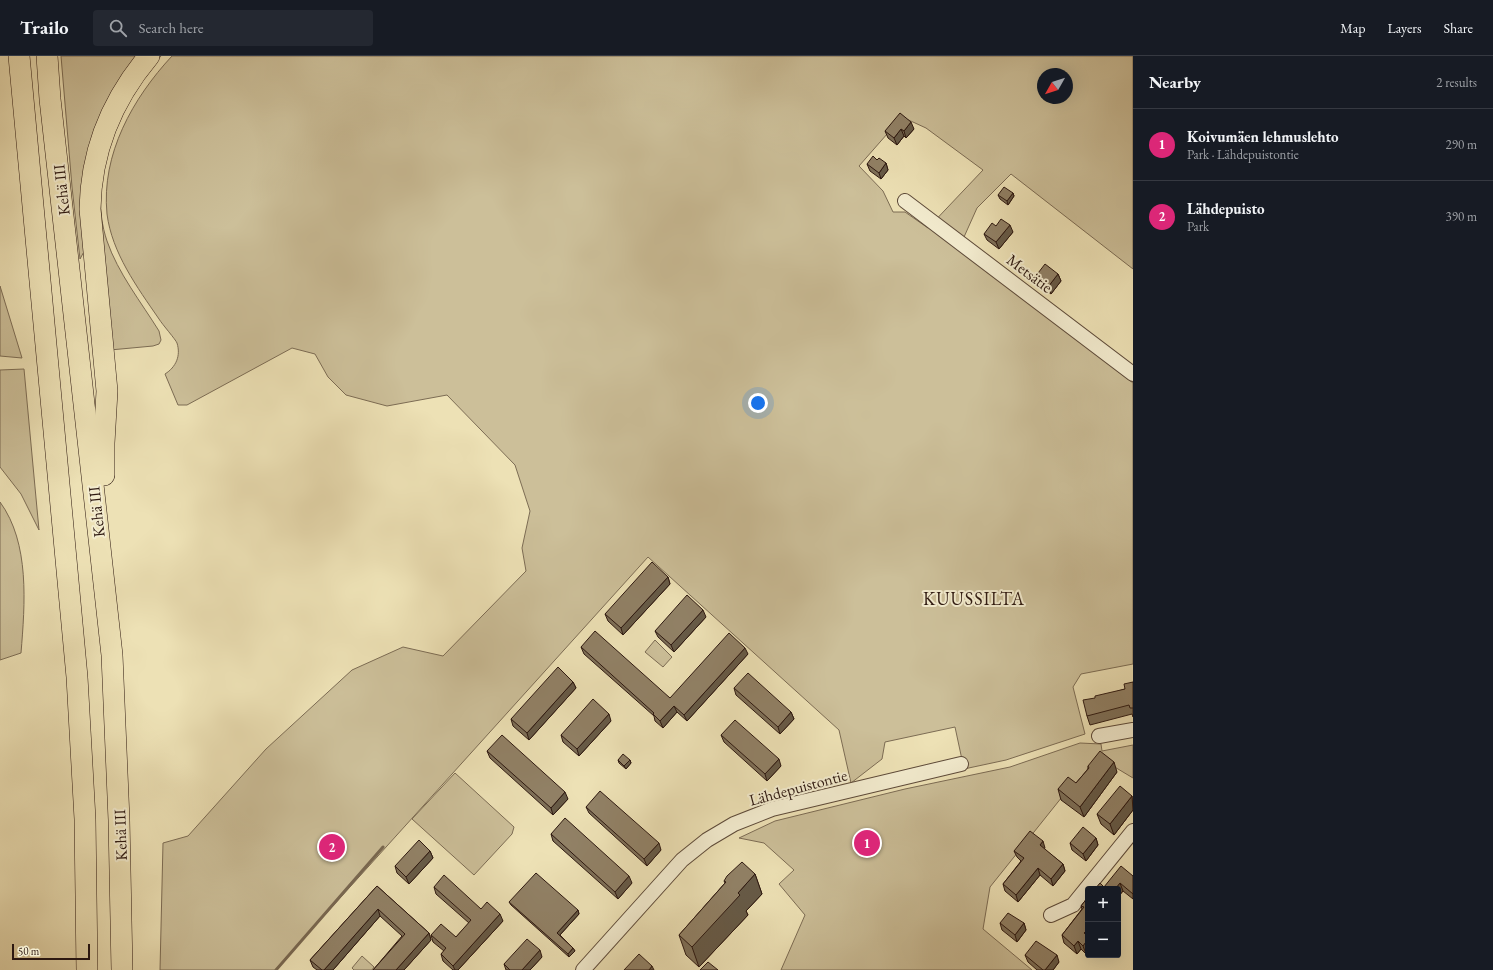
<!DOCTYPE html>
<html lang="en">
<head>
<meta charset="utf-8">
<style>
	:root { --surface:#171b24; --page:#242831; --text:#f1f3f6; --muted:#9ea1a6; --line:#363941; --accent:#db2777 }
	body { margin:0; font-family:"EB Garamond",serif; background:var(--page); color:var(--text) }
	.controls { position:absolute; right:12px; bottom:12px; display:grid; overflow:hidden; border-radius:4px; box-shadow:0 4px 16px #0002 }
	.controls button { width:36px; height:36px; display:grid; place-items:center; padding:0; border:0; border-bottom:1px solid var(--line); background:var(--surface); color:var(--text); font:20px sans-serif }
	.compass { position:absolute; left:1037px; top:12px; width:36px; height:36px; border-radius:50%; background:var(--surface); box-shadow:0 4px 16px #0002; rotate:231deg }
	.scale { position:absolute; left:12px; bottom:10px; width:78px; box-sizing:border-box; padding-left:4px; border:2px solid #2d1810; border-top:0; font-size:11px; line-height:14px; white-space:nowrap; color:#2d1810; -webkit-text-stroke:3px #f3eccf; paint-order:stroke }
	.you { position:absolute; left:758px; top:347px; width:14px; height:14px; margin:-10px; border:3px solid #fff; border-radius:50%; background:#1a73e8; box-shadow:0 0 0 6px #1a73e833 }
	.badge { display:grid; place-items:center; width:26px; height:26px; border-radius:50%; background:var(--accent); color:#fff; font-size:13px; font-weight:700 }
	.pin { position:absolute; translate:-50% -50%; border:2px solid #fff; box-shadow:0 1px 4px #0006 }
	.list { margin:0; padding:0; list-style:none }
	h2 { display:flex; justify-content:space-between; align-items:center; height:52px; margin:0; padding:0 16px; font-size:17px }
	h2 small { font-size:13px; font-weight:400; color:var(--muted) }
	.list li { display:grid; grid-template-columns:26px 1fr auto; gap:12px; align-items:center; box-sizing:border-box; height:72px; padding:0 16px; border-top:1px solid var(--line) }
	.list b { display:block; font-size:15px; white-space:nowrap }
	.list p { margin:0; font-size:13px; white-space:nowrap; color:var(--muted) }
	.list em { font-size:13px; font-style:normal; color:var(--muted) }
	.icon { flex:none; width:22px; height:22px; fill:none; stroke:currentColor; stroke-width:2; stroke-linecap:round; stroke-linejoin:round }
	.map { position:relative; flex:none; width:1133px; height:914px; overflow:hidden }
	header { display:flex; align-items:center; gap:24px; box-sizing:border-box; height:56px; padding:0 20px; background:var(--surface); border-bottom:1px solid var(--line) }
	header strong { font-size:19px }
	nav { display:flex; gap:22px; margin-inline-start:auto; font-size:14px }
	.search { width:280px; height:36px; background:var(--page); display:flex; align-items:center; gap:10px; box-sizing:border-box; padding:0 14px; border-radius:4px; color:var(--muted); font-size:15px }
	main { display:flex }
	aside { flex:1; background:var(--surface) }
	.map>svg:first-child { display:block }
	.green { fill:#ccbf99; stroke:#7c6c54; fill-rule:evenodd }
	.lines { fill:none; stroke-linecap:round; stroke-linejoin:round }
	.stream { stroke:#796851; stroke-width:3 }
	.minor-casing { stroke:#5d4a39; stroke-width:16 }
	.highway-casing { stroke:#2d1810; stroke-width:22 }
	.minor { stroke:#f3eccf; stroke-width:14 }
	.highway { stroke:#ede1b5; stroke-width:21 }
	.wall { fill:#7d6f58; stroke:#2d1810 }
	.shaded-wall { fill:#665a47; stroke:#2d1810 }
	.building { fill:#918166; stroke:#2d1810 }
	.labels { text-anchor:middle; stroke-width:4; stroke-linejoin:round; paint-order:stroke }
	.street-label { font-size:16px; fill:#2d1810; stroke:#f3eccf }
	.quarter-label { font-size:18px; letter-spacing:1px; fill:#2d1810; stroke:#f3eccf }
</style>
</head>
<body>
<header>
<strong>Trailo</strong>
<div class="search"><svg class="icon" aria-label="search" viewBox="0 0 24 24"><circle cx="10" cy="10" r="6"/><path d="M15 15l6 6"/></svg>Search here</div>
<nav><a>Map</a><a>Layers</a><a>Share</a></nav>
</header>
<main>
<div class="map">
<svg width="1133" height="914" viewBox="0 0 1133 914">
	<rect width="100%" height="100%" fill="#ede1b5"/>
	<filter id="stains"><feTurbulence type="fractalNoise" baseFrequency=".005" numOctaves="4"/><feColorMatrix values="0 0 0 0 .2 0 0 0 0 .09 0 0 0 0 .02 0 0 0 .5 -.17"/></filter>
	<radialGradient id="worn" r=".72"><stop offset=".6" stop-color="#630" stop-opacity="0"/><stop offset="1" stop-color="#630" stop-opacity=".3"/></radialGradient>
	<!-- green -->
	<g class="green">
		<polygon points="61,0 140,0 117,31 87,190 80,203 72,131"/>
		<path d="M156 0H161C119 46 86 123 107 185 118 217 141 246 159 275L161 284 159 288 153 290 110 294C97 181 76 95 156 0Z"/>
		<path d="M172 0H1133V213L1011 118 977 152 964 181 966 197 1133 327V608L1081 618 1073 631 1085 678 1006 704 964 713 955 671 885 686 882 703 851 727 839 674 648 501 275 914H160L163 787 188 780 266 693 352 614 403 591 443 600 526 515 522 492 530 455 515 409 447 339 387 350 346 339 328 321 315 298 292 292 187 349H178L165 318C176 311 181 300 177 287 176 284 162 268 159 263 137 231 112 197 107 158 101 98 133 42 172 0ZM1043 18H1067V42H1043ZM902 61 926 72 983 114 928 172 905 156H893L883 135 859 110Z"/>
		<polygon points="0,230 22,302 0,300"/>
		<polygon points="24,313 39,474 21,438 0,411 0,314"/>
		<path d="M0 446C30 487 25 548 21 597L0 604Z"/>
		<polygon points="655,584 672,601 663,611 645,596"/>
		<polygon points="1080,687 1101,688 1102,695 1133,689 1133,722 1103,704 1089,710 1082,723 1066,736 990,831 983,873 1032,914 781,914 805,859 779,828 794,814 764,787 739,782 775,765 905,733 1010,711"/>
		<polygon points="455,717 514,771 512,778 474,819 412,763"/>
		<polygon points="362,900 374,911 372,914 354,914 352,912"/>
	</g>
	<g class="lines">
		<!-- stream -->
		<polyline class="stream" points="276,914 383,791"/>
		<defs>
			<g id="minor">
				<polyline points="905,145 1133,318"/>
				<polyline points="1099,680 1133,674"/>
				<polyline points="1051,859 1073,849 1133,775"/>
				<polyline points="583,914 682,804 707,784 734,768 772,753 961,708"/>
			</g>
			<g id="highway">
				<polyline points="19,0 77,621 85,763 87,914"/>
				<polyline points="47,0 50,43 112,599 119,764 122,914"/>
				<path d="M104 419V387L107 335 90 153C91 96 112 44 149 0"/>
			</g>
		</defs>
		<!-- minor casing -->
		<use href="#minor" class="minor-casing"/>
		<!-- highway casing -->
		<use href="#highway" class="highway-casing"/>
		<!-- minor -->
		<use href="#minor" class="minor"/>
		<!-- highway -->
		<use href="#highway" class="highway"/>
	</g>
	<!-- wall -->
	<g class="wall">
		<polygon points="914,73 906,82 904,80 897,89 888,82 885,75"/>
		<polygon points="877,104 886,107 888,114 881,123 870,115 867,108"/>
		<polygon points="1013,137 1014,140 1008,149 1000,143 998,139"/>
		<polygon points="996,170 1013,176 999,193 987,184 984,178"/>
		<polygon points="1058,218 1061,225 1051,238 1038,228 1035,221"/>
		<polygon points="668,521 670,528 623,579 608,565 605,558"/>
		<polygon points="706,561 674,596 658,581 655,575"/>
		<polygon points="581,591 670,642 748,598 687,665 677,656 663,672 655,665 654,660 584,598"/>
		<polygon points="573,626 576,632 529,684 513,670 511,663"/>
		<polygon points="1133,626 1133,661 1132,658 1090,669 1087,660 1095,642 1125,633"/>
		<polygon points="734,632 791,656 794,663 780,678 736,639"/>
		<polygon points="611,665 579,700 563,686 561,679"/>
		<polygon points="721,679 781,710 767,725 724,686"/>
		<polygon points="487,695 568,743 553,759 490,702"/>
		<polygon points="618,704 630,704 631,707 626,713 619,707"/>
		<polygon points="1088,710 1117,716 1084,761 1061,744 1058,733 1076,727 1088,713"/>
		<polygon points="1132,740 1133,754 1114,779 1101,768 1097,758"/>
		<polygon points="586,751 661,794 647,810 589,757"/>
		<polygon points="551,778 632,827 618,843 553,785"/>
		<polygon points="1096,782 1098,789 1086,805 1072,794 1070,787"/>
		<polygon points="1045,792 1044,793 1063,808 1065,815 1053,830 1040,819 1018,846 1005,835 1003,828 1021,805 1017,801 1014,795"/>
		<polygon points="430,795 433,802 409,828 397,817 395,810"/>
		<polygon points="755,818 762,838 746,855 748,859 699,911 686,899 679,879 725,827 724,825"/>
		<polygon points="1133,820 1133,843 1123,835 1118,841 1118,833 1104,831"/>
		<polygon points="377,830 429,877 431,884 404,914 373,914 402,880 380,860 333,914 317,914 313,911 310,904"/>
		<polygon points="434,831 481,853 503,865 458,914 453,914 443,905 441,898 444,895 433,886 431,879 456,881 469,867 436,838"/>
		<polygon points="1088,841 1088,895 1086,898 1081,893 1077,898 1064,887 1062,879 1082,853 1081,850"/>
		<polygon points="509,846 578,854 579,858 560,879 573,892 575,895 569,901 511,849"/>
		<polygon points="1000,867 1024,867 1026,874 1017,886 1002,874"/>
		<polygon points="1025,899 1059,906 1053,914 1037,914 1028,906"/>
		<polygon points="542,901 530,914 506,914 504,908"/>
	</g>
	<!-- shaded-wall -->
	<g class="shaded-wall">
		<polygon points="911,66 914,73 906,82 904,75"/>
		<polygon points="901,73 904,80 897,89 894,82"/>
		<polygon points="886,107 888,114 881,123 879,117"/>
		<polygon points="1013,137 1014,140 1008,149 1007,145"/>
		<polygon points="1010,169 1013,176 999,193 996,186"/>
		<polygon points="1058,218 1061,225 1051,238 1048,231"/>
		<polygon points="668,521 670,528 623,579 621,572"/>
		<polygon points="703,554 706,561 674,596 671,589"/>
		<polygon points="745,592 748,598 687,665 684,659"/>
		<polygon points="573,626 576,632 529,684 527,677"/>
		<polygon points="674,650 677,656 663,672 660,665"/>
		<polygon points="791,656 794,663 780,678 778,671"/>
		<polygon points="609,658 611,665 579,700 577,693"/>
		<polygon points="779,703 781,710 767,725 765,718"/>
		<polygon points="630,704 631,707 626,713 624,710"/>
		<polygon points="1114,706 1117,716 1084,761 1080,751"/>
		<polygon points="565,736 568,743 553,759 551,752"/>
		<polygon points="1132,740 1133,754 1114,779 1110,768"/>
		<polygon points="1096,782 1098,789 1086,805 1083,798"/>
		<polygon points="1043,785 1045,792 1042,796 1040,789"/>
		<polygon points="659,787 661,794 647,810 644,803"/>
		<polygon points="430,795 433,802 409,828 406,821"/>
		<polygon points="1063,808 1065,815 1053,830 1051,823"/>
		<polygon points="1038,812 1040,819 1018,846 1016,839"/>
		<polygon points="755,818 762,838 746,855 748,859 699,911 692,891 738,837"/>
		<polygon points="629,820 632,827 618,843 615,836"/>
		<polygon points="1120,827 1123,835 1118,841 1118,833 1115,833"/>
		<polygon points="378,853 380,860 333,914 324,914"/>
		<polygon points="578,854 579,858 558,881 557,877"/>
		<polygon points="500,858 503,865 458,914 455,914 453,910"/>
		<polygon points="1024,867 1026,874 1017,886 1015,879"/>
		<polygon points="1088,873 1088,895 1086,898 1083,890 1084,877"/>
		<polygon points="429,877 431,884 404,914 396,914"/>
		<polygon points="1078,885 1081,893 1077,898 1074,890"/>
		<polygon points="573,892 575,895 569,901 568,898"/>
		<polygon points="540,894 542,901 530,914 522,914"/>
		<polygon points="1057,899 1059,906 1053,914 1045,914"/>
		<polygon points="652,910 654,914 649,914"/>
	</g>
	<!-- building -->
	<g class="building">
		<polygon points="900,57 911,66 904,75 901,73 894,82 885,75"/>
		<polygon points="873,100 877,104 879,102 886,107 879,117 867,108"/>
		<polygon points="1004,131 1013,137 1007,145 998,139"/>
		<polygon points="1001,163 1010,169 996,186 984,178 992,167 996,170"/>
		<polygon points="1045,208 1058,218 1048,231 1035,221"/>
		<polygon points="652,506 668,521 621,572 605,558"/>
		<polygon points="687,539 703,554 671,589 655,575"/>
		<polygon points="595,575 670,642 729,577 745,592 684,659 674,650 660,665 653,658 654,657 581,591"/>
		<polygon points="558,611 573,626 527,677 511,663"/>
		<polygon points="748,617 791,656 778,671 734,632"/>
		<polygon points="1133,626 1133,652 1130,652 1129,649 1087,660 1083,644 1095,642 1095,640 1125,633 1124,628"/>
		<polygon points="593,643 609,658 577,693 561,679"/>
		<polygon points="735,664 779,703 765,718 721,679"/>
		<polygon points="502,679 565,736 551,752 487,695"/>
		<polygon points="1100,695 1114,706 1080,751 1058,733 1068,721 1076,727 1089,712 1088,710"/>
		<polygon points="623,698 630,704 624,710 618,704"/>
		<polygon points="1120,730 1132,740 1110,768 1097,758"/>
		<polygon points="600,735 659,787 644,803 586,751"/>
		<polygon points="565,762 629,820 615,836 551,778"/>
		<polygon points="1083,771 1096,782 1083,798 1070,787"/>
		<polygon points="1030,775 1043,785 1040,789 1063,808 1051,823 1038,812 1016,839 1003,828 1024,802 1014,795"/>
		<polygon points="419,784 430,795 406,821 395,810"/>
		<polygon points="742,806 755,818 738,837 740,839 692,891 679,879 726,826 724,825 727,820"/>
		<polygon points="1121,810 1133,820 1133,838 1120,827 1115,833 1095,833 1100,827 1104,831"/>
		<polygon points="536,817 578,854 557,877 573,892 568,898 509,846"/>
		<polygon points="444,819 481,853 487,846 500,858 453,910 441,898 446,892 431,879 441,868 456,881 471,864 434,831"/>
		<polygon points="377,830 429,877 396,914 373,914 405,878 378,853 324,914 322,914 310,904"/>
		<polygon points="1088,841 1088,873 1084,877 1088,880 1088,883 1083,890 1078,885 1074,890 1062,879 1084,851 1081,850"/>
		<polygon points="1008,857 1024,867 1015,879 1000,867"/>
		<polygon points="527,883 540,894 522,914 510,914 504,908"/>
		<polygon points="1036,885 1057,899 1045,914 1043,914 1025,899"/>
		<polygon points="639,898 652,910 649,914 624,914"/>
		<polygon points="708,906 718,914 700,914"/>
	</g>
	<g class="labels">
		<!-- street labels -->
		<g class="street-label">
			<text transform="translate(61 134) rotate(-96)" y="6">Kehä III</text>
			<text transform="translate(1030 217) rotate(37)" y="6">Metsätie</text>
			<text transform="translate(96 456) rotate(-96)" y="6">Kehä III</text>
			<text transform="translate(798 731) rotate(-15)" y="6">Lähdepuistontie</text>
			<text transform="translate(120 779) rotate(-92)" y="6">Kehä III</text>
		</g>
		<!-- quarter labels -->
		<g class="quarter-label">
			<text x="974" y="549">KUUSSILTA</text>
		</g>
	</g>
	<rect width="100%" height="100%" filter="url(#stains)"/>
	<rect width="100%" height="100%" fill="url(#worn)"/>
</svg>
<div class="controls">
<button>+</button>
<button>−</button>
</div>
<svg class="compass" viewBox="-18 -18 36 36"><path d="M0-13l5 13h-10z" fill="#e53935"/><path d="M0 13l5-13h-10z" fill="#9ea1a6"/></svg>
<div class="scale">50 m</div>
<div class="you"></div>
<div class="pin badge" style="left:867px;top:787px">1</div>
<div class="pin badge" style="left:332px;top:791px">2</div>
</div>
<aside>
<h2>Nearby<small>2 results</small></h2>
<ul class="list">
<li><span class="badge">1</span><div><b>Koivumäen lehmuslehto</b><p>Park · Lähdepuistontie</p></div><em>290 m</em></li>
<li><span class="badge">2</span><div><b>Lähdepuisto</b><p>Park</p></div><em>390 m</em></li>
</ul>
</aside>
</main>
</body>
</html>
